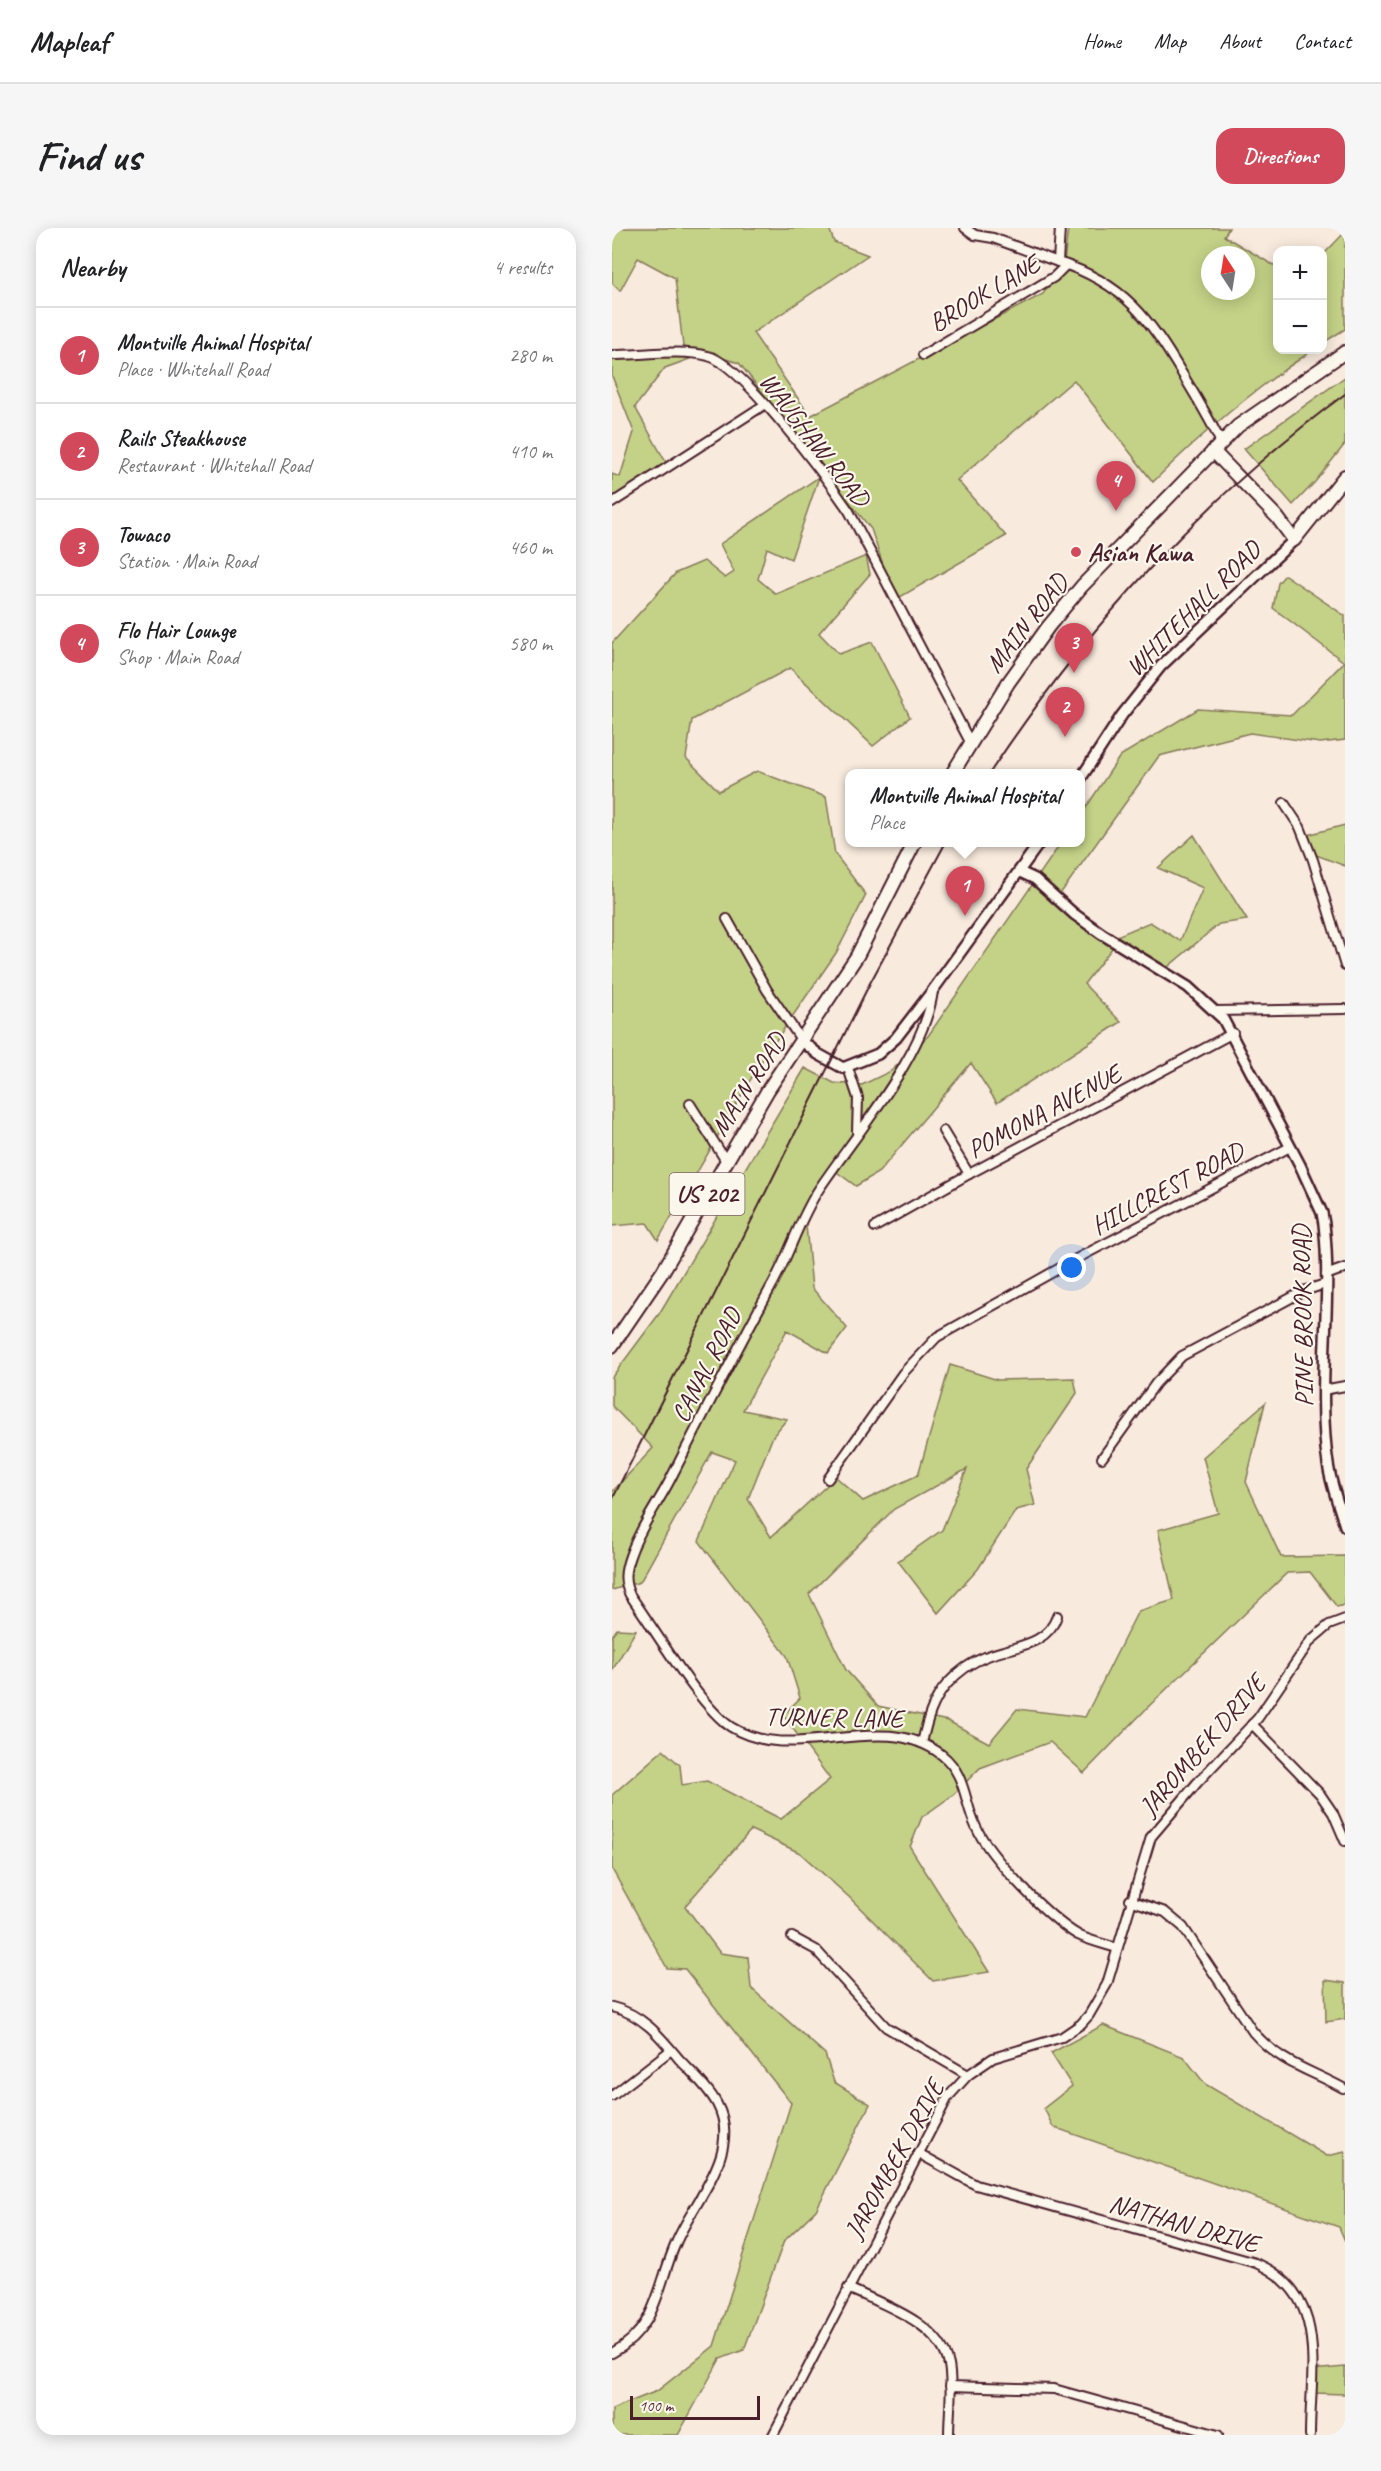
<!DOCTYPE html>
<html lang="en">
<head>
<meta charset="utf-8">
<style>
	:root { --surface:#fff; --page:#f6f6f6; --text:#202124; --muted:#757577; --line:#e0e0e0; --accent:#d1495b }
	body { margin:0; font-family:Caveat,sans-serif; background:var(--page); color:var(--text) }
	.controls { position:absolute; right:18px; top:18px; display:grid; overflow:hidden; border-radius:12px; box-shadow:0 3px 15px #0003 }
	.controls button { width:54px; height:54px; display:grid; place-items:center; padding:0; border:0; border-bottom:2px solid var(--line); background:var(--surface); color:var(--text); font:30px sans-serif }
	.compass { position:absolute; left:589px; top:18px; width:54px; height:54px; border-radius:50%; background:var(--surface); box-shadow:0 3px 15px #0003; rotate:348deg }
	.scale { position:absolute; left:18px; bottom:15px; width:130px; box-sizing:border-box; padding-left:6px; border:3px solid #4a1f2b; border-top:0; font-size:16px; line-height:21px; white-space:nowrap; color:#4a1f2b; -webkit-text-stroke:4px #fbf7ec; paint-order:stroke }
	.you { position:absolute; left:460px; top:1040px; width:21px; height:21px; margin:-15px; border:4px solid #fff; border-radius:50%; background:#1a73e8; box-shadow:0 0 0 9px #1a73e833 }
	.badge { display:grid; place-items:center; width:39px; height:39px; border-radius:50%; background:var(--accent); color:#fff; font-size:20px; font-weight:700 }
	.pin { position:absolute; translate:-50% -50px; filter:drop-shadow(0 2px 3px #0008) }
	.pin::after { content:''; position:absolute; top:32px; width:21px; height:18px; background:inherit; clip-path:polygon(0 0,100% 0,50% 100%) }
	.popup { position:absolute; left:233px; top:541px; width:240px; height:78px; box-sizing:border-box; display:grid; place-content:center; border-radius:12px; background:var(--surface); filter:drop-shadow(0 2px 4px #0005); font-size:20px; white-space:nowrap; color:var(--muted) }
	.popup b { font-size:22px; color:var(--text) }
	.popup::after { content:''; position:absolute; left:50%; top:100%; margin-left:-12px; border:12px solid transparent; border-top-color:var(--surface) }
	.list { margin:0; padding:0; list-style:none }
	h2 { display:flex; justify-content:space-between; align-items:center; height:78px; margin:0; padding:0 24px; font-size:26px }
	h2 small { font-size:20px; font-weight:400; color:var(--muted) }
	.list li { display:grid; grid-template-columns:39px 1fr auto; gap:18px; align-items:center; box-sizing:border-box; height:96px; padding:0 24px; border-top:2px solid var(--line) }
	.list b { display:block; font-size:22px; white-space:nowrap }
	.list p { margin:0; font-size:20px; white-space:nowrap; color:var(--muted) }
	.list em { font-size:20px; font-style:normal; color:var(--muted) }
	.map { position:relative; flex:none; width:733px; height:2207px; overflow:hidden; border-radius:18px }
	header { display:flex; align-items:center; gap:36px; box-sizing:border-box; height:84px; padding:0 30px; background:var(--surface); border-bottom:2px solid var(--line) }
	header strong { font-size:28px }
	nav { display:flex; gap:33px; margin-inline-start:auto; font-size:21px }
	.intro { display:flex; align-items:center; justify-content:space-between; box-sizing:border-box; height:144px; padding:0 36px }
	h1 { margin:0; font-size:42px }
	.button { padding:15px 27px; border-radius:18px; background:var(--accent); color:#fff; font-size:21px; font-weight:700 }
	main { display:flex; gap:36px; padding:0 36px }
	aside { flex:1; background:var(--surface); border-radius:18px; box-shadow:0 3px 15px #0003 }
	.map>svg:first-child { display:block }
	.green { fill:#c3d287; stroke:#867859; stroke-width:1.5; fill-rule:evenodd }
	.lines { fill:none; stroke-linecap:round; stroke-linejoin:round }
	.minor-casing { stroke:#4a1f2b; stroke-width:12 }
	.tertiary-casing { stroke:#4a1f2b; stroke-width:14 }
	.primary-casing { stroke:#4a1f2b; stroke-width:16 }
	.minor { stroke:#fbf7ec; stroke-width:8 }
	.tertiary { stroke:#fbf7ec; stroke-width:9 }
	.primary { stroke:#fbf7ec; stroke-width:12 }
	.rail { stroke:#4a1f2b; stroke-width:2 }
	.poi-dot { fill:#d1495b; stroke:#fbf7ec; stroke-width:2 }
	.labels { text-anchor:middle; stroke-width:4.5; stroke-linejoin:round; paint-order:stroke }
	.shield { fill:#fbf7ec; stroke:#7f6065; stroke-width:1.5 }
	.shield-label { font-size:24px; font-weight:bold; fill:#4a1f2b }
	.street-label { font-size:26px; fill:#4a1f2b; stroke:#fbf7ec }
	.poi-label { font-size:26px; font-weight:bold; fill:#4a1f2b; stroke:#fbf7ec; text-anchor:start }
</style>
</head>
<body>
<header>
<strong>Mapleaf</strong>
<nav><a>Home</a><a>Map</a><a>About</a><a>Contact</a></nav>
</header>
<div class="intro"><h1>Find us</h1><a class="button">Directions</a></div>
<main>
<aside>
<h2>Nearby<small>4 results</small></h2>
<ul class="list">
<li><span class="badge">1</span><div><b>Montville Animal Hospital</b><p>Place · Whitehall Road</p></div><em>280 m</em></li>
<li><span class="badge">2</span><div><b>Rails Steakhouse</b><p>Restaurant · Whitehall Road</p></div><em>410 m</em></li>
<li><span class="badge">3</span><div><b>Towaco</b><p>Station · Main Road</p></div><em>460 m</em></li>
<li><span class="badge">4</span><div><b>Flo Hair Lounge</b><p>Shop · Main Road</p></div><em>580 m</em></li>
</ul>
</aside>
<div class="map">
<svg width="733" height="2207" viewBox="0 0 733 2207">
	<rect width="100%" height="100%" fill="#f8eadd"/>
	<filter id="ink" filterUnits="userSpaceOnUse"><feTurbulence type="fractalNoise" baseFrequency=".0167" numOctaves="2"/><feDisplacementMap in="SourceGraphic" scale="12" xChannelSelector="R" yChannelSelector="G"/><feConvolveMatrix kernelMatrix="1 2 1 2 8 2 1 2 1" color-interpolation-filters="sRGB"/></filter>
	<g filter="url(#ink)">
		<!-- green -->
		<g class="green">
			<path d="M0 0H217L222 14 256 27 141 105 198 188 431 66 452 35 456 0H617L612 8 661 37 665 36 666 122H701C642 161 591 204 541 254L462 152 345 252 394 308 283 372 259 301 127 135 94 125 53 140 23 179 56 238 0 274V246L8 249 22 204 0 148V130L72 127 63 50 26 30 8 63 0 55ZM598 27H634V63H598Z"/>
			<polygon points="733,4 733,101 711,115 711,27"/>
			<polygon points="733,149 733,216 703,254 681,277 632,221"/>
			<polygon points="207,249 179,331 155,320 146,351 164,366 254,328 258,346 207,405 227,426 260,414 298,489 261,518 178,440 80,492 74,530 107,563 145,543 214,569 223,626 254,667 224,725 147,837 46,1012 35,995 0,998 0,415 64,345 92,333 113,350 122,344 108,316"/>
			<polygon points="673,347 733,388 733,512 708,515 638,505 547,528 443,673 498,711 538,694 568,713 591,660 546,640 582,607 635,692 607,696 551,743 504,715 472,756 509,794 385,875 359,835 267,944 244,958 222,942 193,987 200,1060 235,1100 216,1125 175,1102 131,1182 175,1191 161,1208 136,1271 159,1309 224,1249 251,1273 306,1247 338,1137 386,1152 462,1150 465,1165 414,1241 423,1277 404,1282 366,1341 326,1385 286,1333 330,1302 355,1241 282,1281 197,1366 234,1442 266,1478 336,1493 377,1515 405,1481 473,1489 526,1383 562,1372 546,1302 606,1285 591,1229 653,1175 634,1254 669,1329 733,1328 733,1377 725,1379 698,1344 675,1345 538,1477 472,1545 438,1514 368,1540 341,1567 310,1589 298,1619 377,1744 321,1753 237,1669 188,1625 139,1602 73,1678 108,1725 136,1729 139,1760 213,1826 222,1854 258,1876 204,1982 172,2013 132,2122 108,2131 66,2207 0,2207 0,2181 45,2163 102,2118 179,1875 73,1741 55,1740 0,1641 0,1567 51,1522 68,1537 70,1557 95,1553 169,1591 218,1551 171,1487 188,1470 175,1428 87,1313 123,1232 100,1224 28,1354 0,1362 0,1264 41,1220 0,1178 0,1149 47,1086 193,840 222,855 250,857 279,843 316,808 449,615 469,614 469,587 508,528 586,481 680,487 732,434 661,380 666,355"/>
			<polygon points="733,597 733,638 704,627 695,607"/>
			<polygon points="5,1401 24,1402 0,1443 0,1408"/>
			<polygon points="713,1752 733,1755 733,1791 714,1794"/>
			<polygon points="491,1797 572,1829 593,1856 715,1928 733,1924 733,2013 727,1999 441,1899 432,1880 460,1858 439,1825"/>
			<polygon points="733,2139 733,2166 701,2165 699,2142"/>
		</g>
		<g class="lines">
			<defs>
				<g id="minor">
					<polyline points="353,0 363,7 381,10 446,34"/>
					<path d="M448 0 446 34C512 55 537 90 571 147 584 169 598 191 609 215"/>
					<path d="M0 127C28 127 70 121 96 128 130 136 215 251 237 283L358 514"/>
					<polyline points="311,127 442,49 454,37"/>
					<polyline points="0,275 152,177"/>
					<polyline points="672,575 688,599 701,632 733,738"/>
					<polyline points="115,691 155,762 190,813"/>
					<path d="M321 763C313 827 243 907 207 961 187 991 177 1028 159 1059 124 1123 91 1187 58 1252 45 1277 27 1301 18 1328 13 1342 11 1353 18 1367 42 1400 88 1479 119 1499 183 1539 268 1479 330 1527 354 1546 352 1574 364 1599 378 1630 437 1690 466 1707 478 1713 492 1716 505 1720"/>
					<polyline points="604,783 733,781"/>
					<polyline points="236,840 246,870 245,904"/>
					<polyline points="78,876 114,933"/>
					<polyline points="331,903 357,946"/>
					<polyline points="263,999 357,946 621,805"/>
					<polyline points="714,1047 733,1040"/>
					<polyline points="711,1162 733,1158"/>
					<polyline points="490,1230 544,1155 570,1128 692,1063 713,1056"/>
					<polyline points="216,1251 291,1145 325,1109 464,1031 678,919"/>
					<polyline points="640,1496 708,1566 721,1585 733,1613"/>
					<path d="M310 1515C315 1493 320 1473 335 1456 346 1444 358 1435 373 1429 399 1418 435 1419 445 1388"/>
					<path d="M518 1672 553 1684 571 1699 641 1804C668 1835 696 1841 731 1860"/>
					<polyline points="180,1709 204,1722 274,1799 356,1847"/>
					<path d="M0 1779C30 1786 48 1808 67 1831 80 1845 96 1859 105 1876 131 1924 81 1973 64 2015 45 2058 46 2101 0 2125"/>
					<polyline points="0,1868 59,1822"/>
					<path d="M306 1925 364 1957 644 2035C718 2067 698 2142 698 2207"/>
					<path d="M236 2060C271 2077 328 2094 337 2137 341 2159 337 2184 337 2207"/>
					<polyline points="338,2158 442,2161 606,2207"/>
					<polyline points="161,2207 336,1869 356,1847 381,1830 450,1809 469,1796 477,1787 495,1756 539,1609 585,1555 646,1490 699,1412 717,1397 733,1391"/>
				</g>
				<g id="tertiary">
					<polyline points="469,550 510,487 549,438 682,312"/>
					<path d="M408 644 423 651 462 686 490 706 576 759 611 791 688 937 710 985 712 996C721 1076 704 1157 716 1236 719 1257 727 1278 733 1298"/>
					<polyline points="190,813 206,826 231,840 266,826 284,810 321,762 428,614"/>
				</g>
				<g id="primary">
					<polyline points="601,223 665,289 682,312 733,248"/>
					<polyline points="340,546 396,455 436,399 470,358 626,198 733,124"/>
					<polyline points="0,1118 51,1043 156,862 245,728 303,614"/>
				</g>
			</defs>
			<!-- minor casing -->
			<use href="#minor" class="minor-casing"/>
			<!-- tertiary casing -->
			<use href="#tertiary" class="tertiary-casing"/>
			<!-- primary casing -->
			<use href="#primary" class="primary-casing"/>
			<!-- minor -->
			<use href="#minor" class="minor"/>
			<!-- tertiary -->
			<use href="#tertiary" class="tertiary"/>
			<!-- primary -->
			<use href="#primary" class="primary"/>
			<!-- rail -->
			<g class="rail">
				<path d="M377 546C476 397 589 273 733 166"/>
				<polyline points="0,1272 257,757 334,614"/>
			</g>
		</g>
	</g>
	<!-- markers -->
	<circle class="poi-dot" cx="464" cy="324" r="6"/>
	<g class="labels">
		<!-- shield labels -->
		<rect class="shield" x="57.5" y="945" width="75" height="42" rx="4.5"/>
		<g class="shield-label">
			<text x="95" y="974">US 202</text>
		</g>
		<!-- street labels -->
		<g class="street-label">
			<text transform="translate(372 65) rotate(-31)" y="9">BROOK LANE</text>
			<text transform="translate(203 211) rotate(52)" y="9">WAUGHAW ROAD</text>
			<text transform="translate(581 380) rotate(-45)" y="9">WHITEHALL ROAD</text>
			<text transform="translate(414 395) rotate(-52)" y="9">MAIN ROAD</text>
			<text transform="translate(136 856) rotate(-57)" y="9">MAIN ROAD</text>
			<text transform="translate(432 883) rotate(-28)" y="9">POMONA AVENUE</text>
			<text transform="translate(555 960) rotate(-28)" y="9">HILLCREST ROAD</text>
			<text transform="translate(690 1088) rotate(-91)" y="9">PINE BROOK ROAD</text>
			<text transform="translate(94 1137) rotate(-63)" y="9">CANAL ROAD</text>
			<text transform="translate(222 1489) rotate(1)" y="9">TURNER LANE</text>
			<text transform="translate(590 1517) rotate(-49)" y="9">JAROMBEK DRIVE</text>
			<text transform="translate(282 1931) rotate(-61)" y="9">JAROMBEK DRIVE</text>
			<text transform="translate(572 1995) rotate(16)" y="9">NATHAN DRIVE</text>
		</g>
		<!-- poi labels -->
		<g class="poi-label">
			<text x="476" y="333">Asian Kawa</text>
		</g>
	</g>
</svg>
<div class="controls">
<button>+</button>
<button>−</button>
</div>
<svg class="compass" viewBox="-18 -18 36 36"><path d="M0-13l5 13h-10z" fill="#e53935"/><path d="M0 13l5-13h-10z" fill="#757577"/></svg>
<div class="scale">100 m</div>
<div class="you"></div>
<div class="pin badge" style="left:353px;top:688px">1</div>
<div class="popup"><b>Montville Animal Hospital</b>Place</div>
<div class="pin badge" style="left:453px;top:509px">2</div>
<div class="pin badge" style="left:462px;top:445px">3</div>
<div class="pin badge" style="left:504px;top:283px">4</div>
</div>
</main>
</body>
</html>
